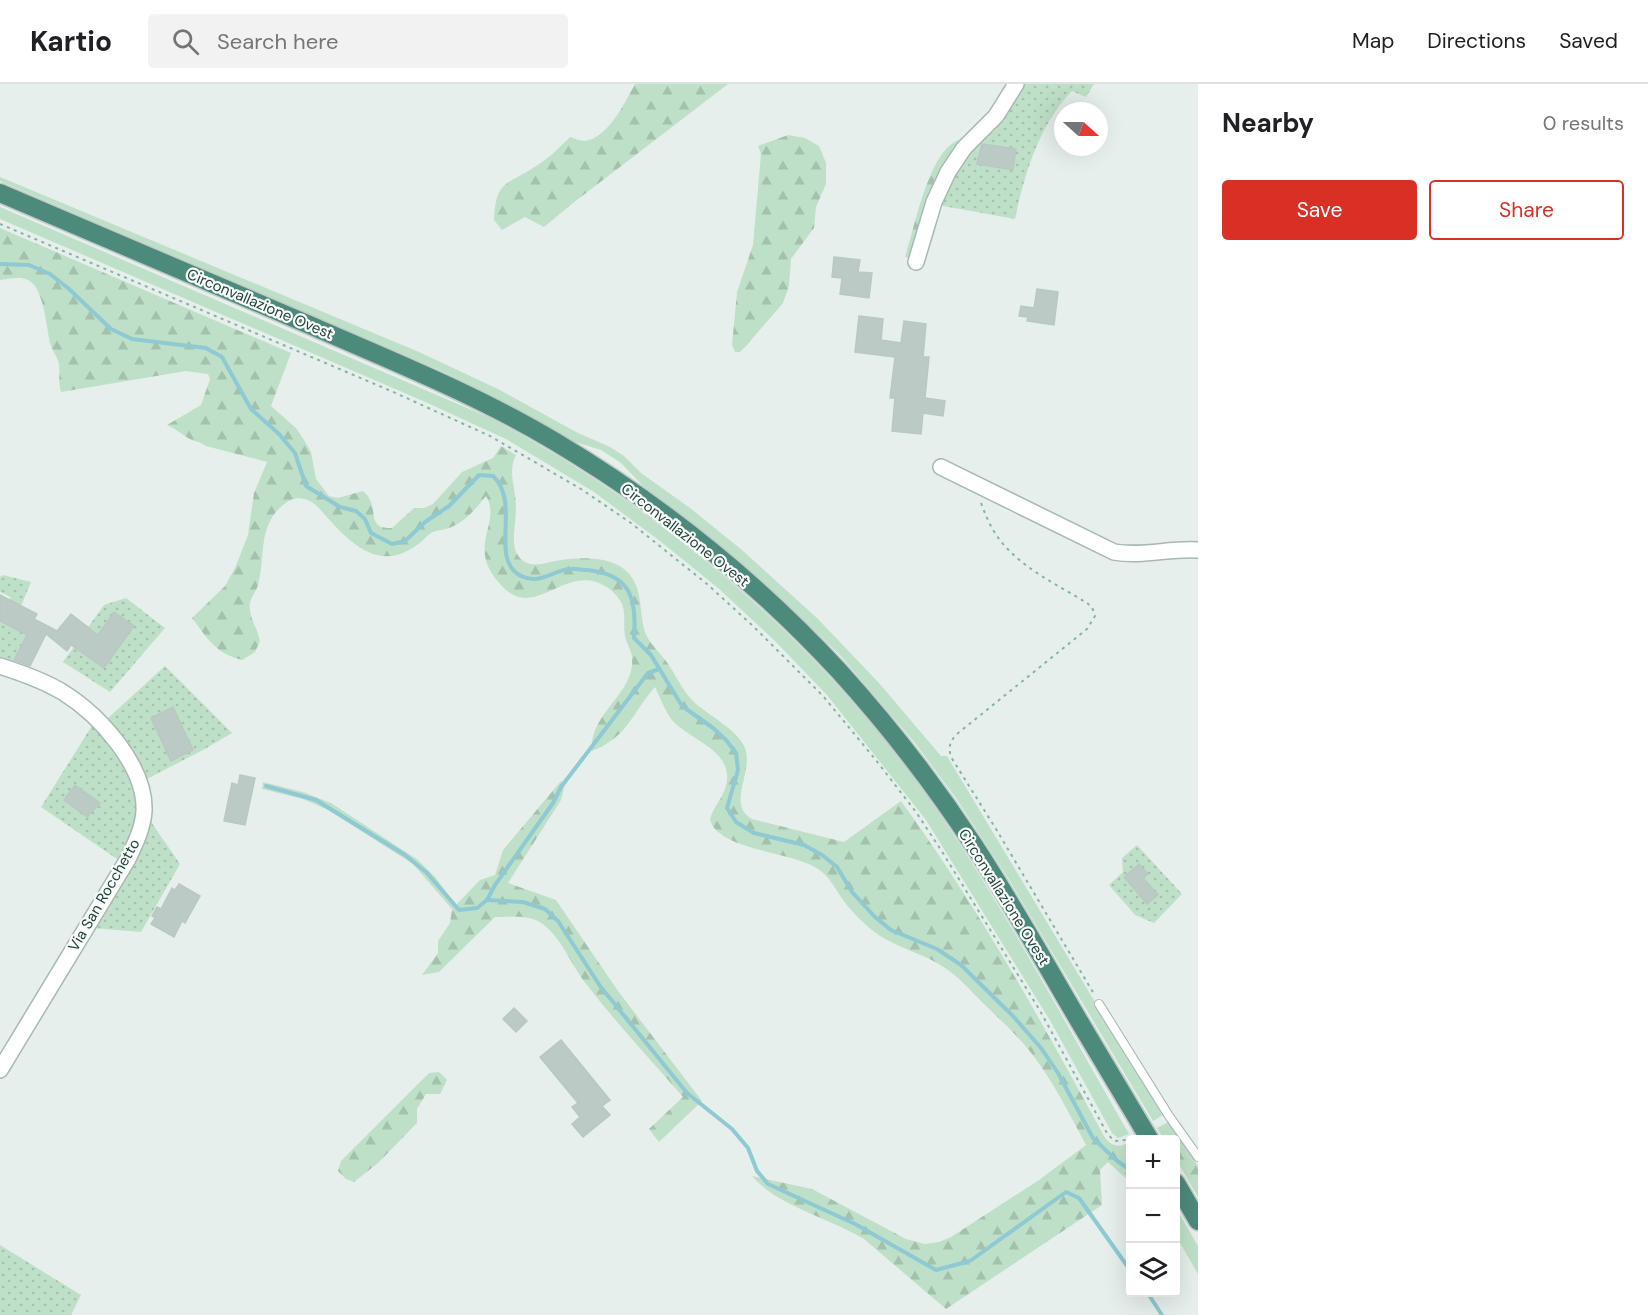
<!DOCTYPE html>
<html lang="en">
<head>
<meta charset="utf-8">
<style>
	:root { --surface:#fff; --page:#f2f2f2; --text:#202124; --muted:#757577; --line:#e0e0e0; --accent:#d93025 }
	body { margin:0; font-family:"DM Sans",sans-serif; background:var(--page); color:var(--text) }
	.controls { position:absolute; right:18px; bottom:18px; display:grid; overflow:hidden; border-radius:6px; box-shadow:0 6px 24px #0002 }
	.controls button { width:54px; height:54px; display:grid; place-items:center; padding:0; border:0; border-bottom:2px solid var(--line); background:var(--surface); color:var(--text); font:30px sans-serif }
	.compass { position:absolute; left:1054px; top:18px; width:54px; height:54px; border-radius:50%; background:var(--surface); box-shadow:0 6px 24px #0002; rotate:111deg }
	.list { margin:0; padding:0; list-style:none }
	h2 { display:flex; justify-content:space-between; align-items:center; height:78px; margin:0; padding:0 24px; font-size:26px }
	h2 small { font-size:20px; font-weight:400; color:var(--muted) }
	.actions { display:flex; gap:12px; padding:18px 24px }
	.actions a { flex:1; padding:14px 0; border:2px solid var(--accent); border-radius:6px; text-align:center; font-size:21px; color:var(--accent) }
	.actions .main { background:var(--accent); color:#fff }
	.icon { flex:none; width:33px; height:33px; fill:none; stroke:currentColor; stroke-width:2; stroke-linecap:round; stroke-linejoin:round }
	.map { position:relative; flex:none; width:1198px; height:1231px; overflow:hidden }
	header { display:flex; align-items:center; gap:36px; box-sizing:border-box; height:84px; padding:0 30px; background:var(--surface); border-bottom:2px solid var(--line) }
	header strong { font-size:28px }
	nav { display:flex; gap:33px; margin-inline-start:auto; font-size:21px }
	.search { width:420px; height:54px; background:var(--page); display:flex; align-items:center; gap:15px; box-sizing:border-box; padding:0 21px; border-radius:6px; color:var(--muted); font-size:22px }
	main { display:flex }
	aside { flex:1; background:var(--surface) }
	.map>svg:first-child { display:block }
	.grass { fill:#bfe0c8 }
	.forest { fill:url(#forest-firs) }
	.park { fill:url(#park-dots) }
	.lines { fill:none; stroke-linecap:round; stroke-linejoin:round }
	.stream { stroke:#8ec9d4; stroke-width:4 }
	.building { fill:#bbcac4; stroke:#b8c9c2; stroke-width:1.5 }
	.service-casing { stroke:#a8b8b2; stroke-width:10 }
	.minor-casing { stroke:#a8b8b2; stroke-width:18 }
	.trunk-casing { stroke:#c2cac8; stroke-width:21 }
	.path { stroke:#86b3a5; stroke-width:2; stroke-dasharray:3 4.5; stroke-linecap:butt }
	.service { stroke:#fff; stroke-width:8 }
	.minor { stroke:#fff; stroke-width:15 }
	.trunk { stroke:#4c8a7c; stroke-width:18 }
	.trunk-bridge-casing { stroke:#c2cac8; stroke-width:21; stroke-linecap:butt }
	.trunk-bridge { stroke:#4c8a7c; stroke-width:18 }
	.labels { text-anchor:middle; stroke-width:4.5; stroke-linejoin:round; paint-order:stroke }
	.street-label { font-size:15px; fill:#24423a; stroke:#f7fbf9 }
</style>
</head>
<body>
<header>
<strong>Kartio</strong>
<div class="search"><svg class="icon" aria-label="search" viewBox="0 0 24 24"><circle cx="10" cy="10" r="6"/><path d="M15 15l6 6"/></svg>Search here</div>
<nav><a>Map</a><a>Directions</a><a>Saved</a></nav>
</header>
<main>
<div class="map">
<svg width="1198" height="1231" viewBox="0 0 1198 1231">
	<defs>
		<pattern id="forest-firs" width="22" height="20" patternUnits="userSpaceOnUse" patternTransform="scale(1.5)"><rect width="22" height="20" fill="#bfe0c8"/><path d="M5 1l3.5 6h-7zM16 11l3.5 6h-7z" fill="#a4c1ad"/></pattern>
		<pattern id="park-dots" width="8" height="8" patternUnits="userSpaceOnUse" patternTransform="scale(1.5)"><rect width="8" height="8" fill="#bfe0c8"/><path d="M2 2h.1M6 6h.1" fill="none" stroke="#a4c1ad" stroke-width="1.8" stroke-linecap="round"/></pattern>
	</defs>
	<rect width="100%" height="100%" fill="#e6efeb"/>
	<!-- grass -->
	<g class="grass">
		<polygon points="0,93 419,268 500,306 576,348 610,363 624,372 641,389 690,424 742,466 817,534 879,599 941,672 947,672 1163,1031 1153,1037 1008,794 956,714 915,659 840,571 784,517 736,474 642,401 621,379 601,366 572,357 502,317 446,289 0,97"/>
		<path d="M0 123 488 333C670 427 837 574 950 745 1015 843 1070 948 1129 1050L1118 1054 1112 1049 1051 938 926 736 827 611 774 556 718 504 660 457 594 408 506 355 423 317 0 135Z"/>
		<polygon points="263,698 303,708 331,719 418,776 435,793 456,821 452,825 413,780 328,726 303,715 262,705"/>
		<polygon points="1176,1124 1198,1162 1198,1190 1176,1152"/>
	</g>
	<!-- forest -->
	<g class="forest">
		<path d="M635 0H728L573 119 544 143 525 133 502 146 494 136C496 98 504 102 533 84 547 76 559 64 570 53 574 54 580 57 584 57 608 55 625 18 635 0Z"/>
		<polygon points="788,51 805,54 819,62 826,79 826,100 816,123 814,144 791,175 789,202 783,219 746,262 740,268 735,268 732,261 737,208 753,161 761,70 758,62"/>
		<path d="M971 51 914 174 905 173C914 144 926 85 947 64 954 57 962 54 971 51Z"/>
		<path d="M0 144 291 269 271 322 296 344 304 356 311 368 316 395 329 412 338 414 363 407C382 422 363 445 392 444L414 424H424L433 420 462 388 493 374 501 362 516 371C507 388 516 404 516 424 516 437 512 452 515 465 517 472 522 478 530 480 540 482 552 477 561 476 583 473 615 472 630 491 643 507 639 529 645 548 649 559 659 568 666 577 675 589 681 604 691 615 706 631 737 644 745 664 754 687 726 721 752 735L844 758 901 717C978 823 1042 938 1104 1052 1111 1063 1119 1064 1130 1058V1098L1108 1078 1100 1086 1102 1121 946 1225 864 1155C830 1134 777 1122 752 1092L812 1105 906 1155 925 1160 939 1158 951 1153 1039 1096 1086 1061C1070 1031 1055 1001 1035 974 1020 953 1000 936 982 918 970 906 959 893 945 884 922 868 894 864 872 846 861 837 849 825 841 813 834 803 829 792 818 785 794 768 716 766 710 735 714 721 726 711 727 696 730 665 688 655 672 636 665 627 660 613 655 603 632 629 628 653 592 667 588 630 636 609 632 573 631 565 626 559 625 552 623 541 626 530 622 520 618 512 610 504 603 501 566 481 536 534 505 505 462 464 503 441 486 412 475 425 466 438 449 444 443 446 436 446 431 449 427 451 424 456 421 458 415 463 405 469 397 471 368 479 342 450 325 431 319 424 314 417 304 415 296 413 289 416 283 421 257 443 266 472 258 501 255 511 248 515 250 526 251 537 258 546 260 557L255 568 242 576C215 569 208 555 192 534L225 502 235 484 248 451 254 409 267 378 206 362C200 357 194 358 188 354 181 349 175 345 167 341L201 321 210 295 208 290 186 287 61 308C58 298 60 290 59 280 58 274 53 268 51 262 46 246 45 204 28 196 20 192 8 195 0 196Z"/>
		<path d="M561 697 565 700 561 716 508 799 556 816 618 907 702 1017 659 1058 649 1045 683 1013C651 976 617 940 587 901 572 883 563 856 544 841 532 830 510 833 495 833L439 888 422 891 438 869V857L450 839 452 825 480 796 495 791 503 766Z"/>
		<polygon points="439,988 447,996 440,1010 426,1010 417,1025 417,1039 378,1079 354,1098 346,1095 338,1087 341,1077 429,989"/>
		<polygon points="1168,1038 1198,1082 1198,1113 1176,1075 1176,1056 1164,1055 1157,1044"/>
	</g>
	<!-- park -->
	<g class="park">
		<path d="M1021 0H1094L1086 13 1072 7C1040 39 1024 91 1015 135L938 121 947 97Z"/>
		<polygon points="3,491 31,498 21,522 9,516 11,513 0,508 0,493"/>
		<polygon points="126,514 165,544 110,608 63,578 104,521"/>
		<polygon points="0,537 27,551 13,577 0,574"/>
		<polygon points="165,582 232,649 203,666 145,696 107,635"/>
		<path d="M93 640C116 664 144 704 137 739 134 752 126 765 120 777L41 723Z"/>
		<polygon points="149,735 180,780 141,848 92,844"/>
		<polygon points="1137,761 1182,810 1154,839 1135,831 1109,801 1123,788 1122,774"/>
		<polygon points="0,1161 81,1211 71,1231 0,1231"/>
	</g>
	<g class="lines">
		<!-- stream -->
		<g class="stream">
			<path d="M0 180 29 181 50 190 69 205 111 245 132 255 206 264 222 273 251 325 279 350 295 369 306 402 340 423 356 427 365 435 371 449 392 460 405 457 425 438 449 422 479 391 493 392C522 419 488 475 521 492 539 501 552 487 569 485 574 484 582 486 587 486 631 490 637 515 634 554L651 571 682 622 713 644 726 656 736 669 738 686 727 724 736 738 754 749 804 761 822 771 837 783 852 808 875 833 891 846 937 865 961 881 1013 932 1041 964 1058 989 1093 1054 1116 1076 1130 1086"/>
			<polyline points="266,702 316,716 405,771 427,789 459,826 477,824 487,816 495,801 553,719 561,703 648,589 659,585"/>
			<polyline points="487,816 523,818 545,825 558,837 600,902 687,1009 732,1045 748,1064 757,1087 768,1100 855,1140 936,1186 970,1177 1066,1108 1079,1114 1130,1186"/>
			<polyline points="1147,1208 1162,1231"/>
		</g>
	</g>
	<!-- building -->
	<g class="building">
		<polygon points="982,60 1016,65 1013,86 977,80"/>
		<polygon points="834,173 860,176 858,188 872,189 869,214 840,210 842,194 832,193"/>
		<polygon points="1037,205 1058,208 1054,241 1027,237 1028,233 1019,232 1021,222 1034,224"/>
		<polygon points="859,232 883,235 881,256 901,259 904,237 926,240 923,273 929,273 925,314 945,317 943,332 923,329 921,350 892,347 895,314 890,314 895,273 855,268"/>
		<polygon points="0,511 37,530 34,535 57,547 71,530 98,551 114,528 134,542 104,584 71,561 67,567 46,550 30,582 14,576 27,551 0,537"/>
		<polygon points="173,623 193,666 171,677 151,634"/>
		<polygon points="240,691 255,694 245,741 224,737 232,699 238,701"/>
		<polygon points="75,701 100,719 87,733 64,716"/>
		<polygon points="1139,780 1148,790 1143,794 1158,811 1147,820 1124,793"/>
		<polygon points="179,800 200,812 185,839 182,837 174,853 151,840 155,834 152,832 157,823 161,825 172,804 175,806"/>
		<polygon points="514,924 527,937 516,948 503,935"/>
		<polygon points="561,956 610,1016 602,1022 610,1031 583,1053 572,1040 580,1033 572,1023 578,1019 540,973"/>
	</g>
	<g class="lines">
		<defs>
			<polyline id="service" points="1099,920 1169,1032 1198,1073"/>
			<g id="minor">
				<polyline points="916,178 934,118 948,88 964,64 996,32 1016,0"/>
				<path d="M941 383 1114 468C1142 473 1170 464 1198 466"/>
				<path d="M0 582C22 589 45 597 64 609 99 631 146 682 144 727 143 744 135 760 128 775L0 986"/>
			</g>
			<g id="trunk">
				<path d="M0 109C104 153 208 198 312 242 394 278 477 311 554 357 658 419 757 498 839 587 888 641 933 699 973 760 1012 819 1046 881 1082 942"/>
				<polyline points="1176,1099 1198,1137"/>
			</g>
		</defs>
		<!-- service casing -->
		<use href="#service" class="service-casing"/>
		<!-- minor casing -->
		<use href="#minor" class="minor-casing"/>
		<!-- trunk casing -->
		<use href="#trunk" class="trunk-casing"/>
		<!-- path -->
		<g class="path">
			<polyline points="0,140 391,307 490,352 581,405 631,439 707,500 753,542 823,612 875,675 916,728 941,766 1039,925 1108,1051 1115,1057 1126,1056 1130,1054"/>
			<path d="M981 419C986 432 991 445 1000 456 1021 484 1058 501 1087 519L1092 523 1095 532 1087 545 957 650C950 657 948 663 951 673L996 745 1094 910"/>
		</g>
		<!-- service -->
		<use href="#service" class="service"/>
		<!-- minor -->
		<use href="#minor" class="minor"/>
		<!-- trunk -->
		<use href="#trunk" class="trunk"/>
		<defs>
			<polyline id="trunk-bridge" points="1082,942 1150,1056"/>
		</defs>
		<!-- trunk-bridge casing -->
		<use href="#trunk-bridge" class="trunk-bridge-casing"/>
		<!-- trunk-bridge -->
		<use href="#trunk-bridge" class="trunk-bridge"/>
	</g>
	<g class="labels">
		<!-- street labels -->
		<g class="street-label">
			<text transform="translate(260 220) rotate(23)" y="5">Circonvallazione Ovest</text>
			<text transform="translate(685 451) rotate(38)" y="5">Circonvallazione Ovest</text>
			<text transform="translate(104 811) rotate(-60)" y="5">Via San Rocchetto</text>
			<text transform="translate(1004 813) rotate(58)" y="5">Circonvallazione Ovest</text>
		</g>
	</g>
</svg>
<div class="controls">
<button>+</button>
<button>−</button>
<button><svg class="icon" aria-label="layers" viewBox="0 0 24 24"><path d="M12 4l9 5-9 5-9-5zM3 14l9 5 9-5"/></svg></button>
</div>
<svg class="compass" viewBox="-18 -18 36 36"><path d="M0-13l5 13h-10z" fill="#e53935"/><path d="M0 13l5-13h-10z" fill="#757577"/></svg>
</div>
<aside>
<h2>Nearby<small>0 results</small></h2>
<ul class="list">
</ul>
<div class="actions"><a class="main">Save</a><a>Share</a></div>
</aside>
</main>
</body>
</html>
